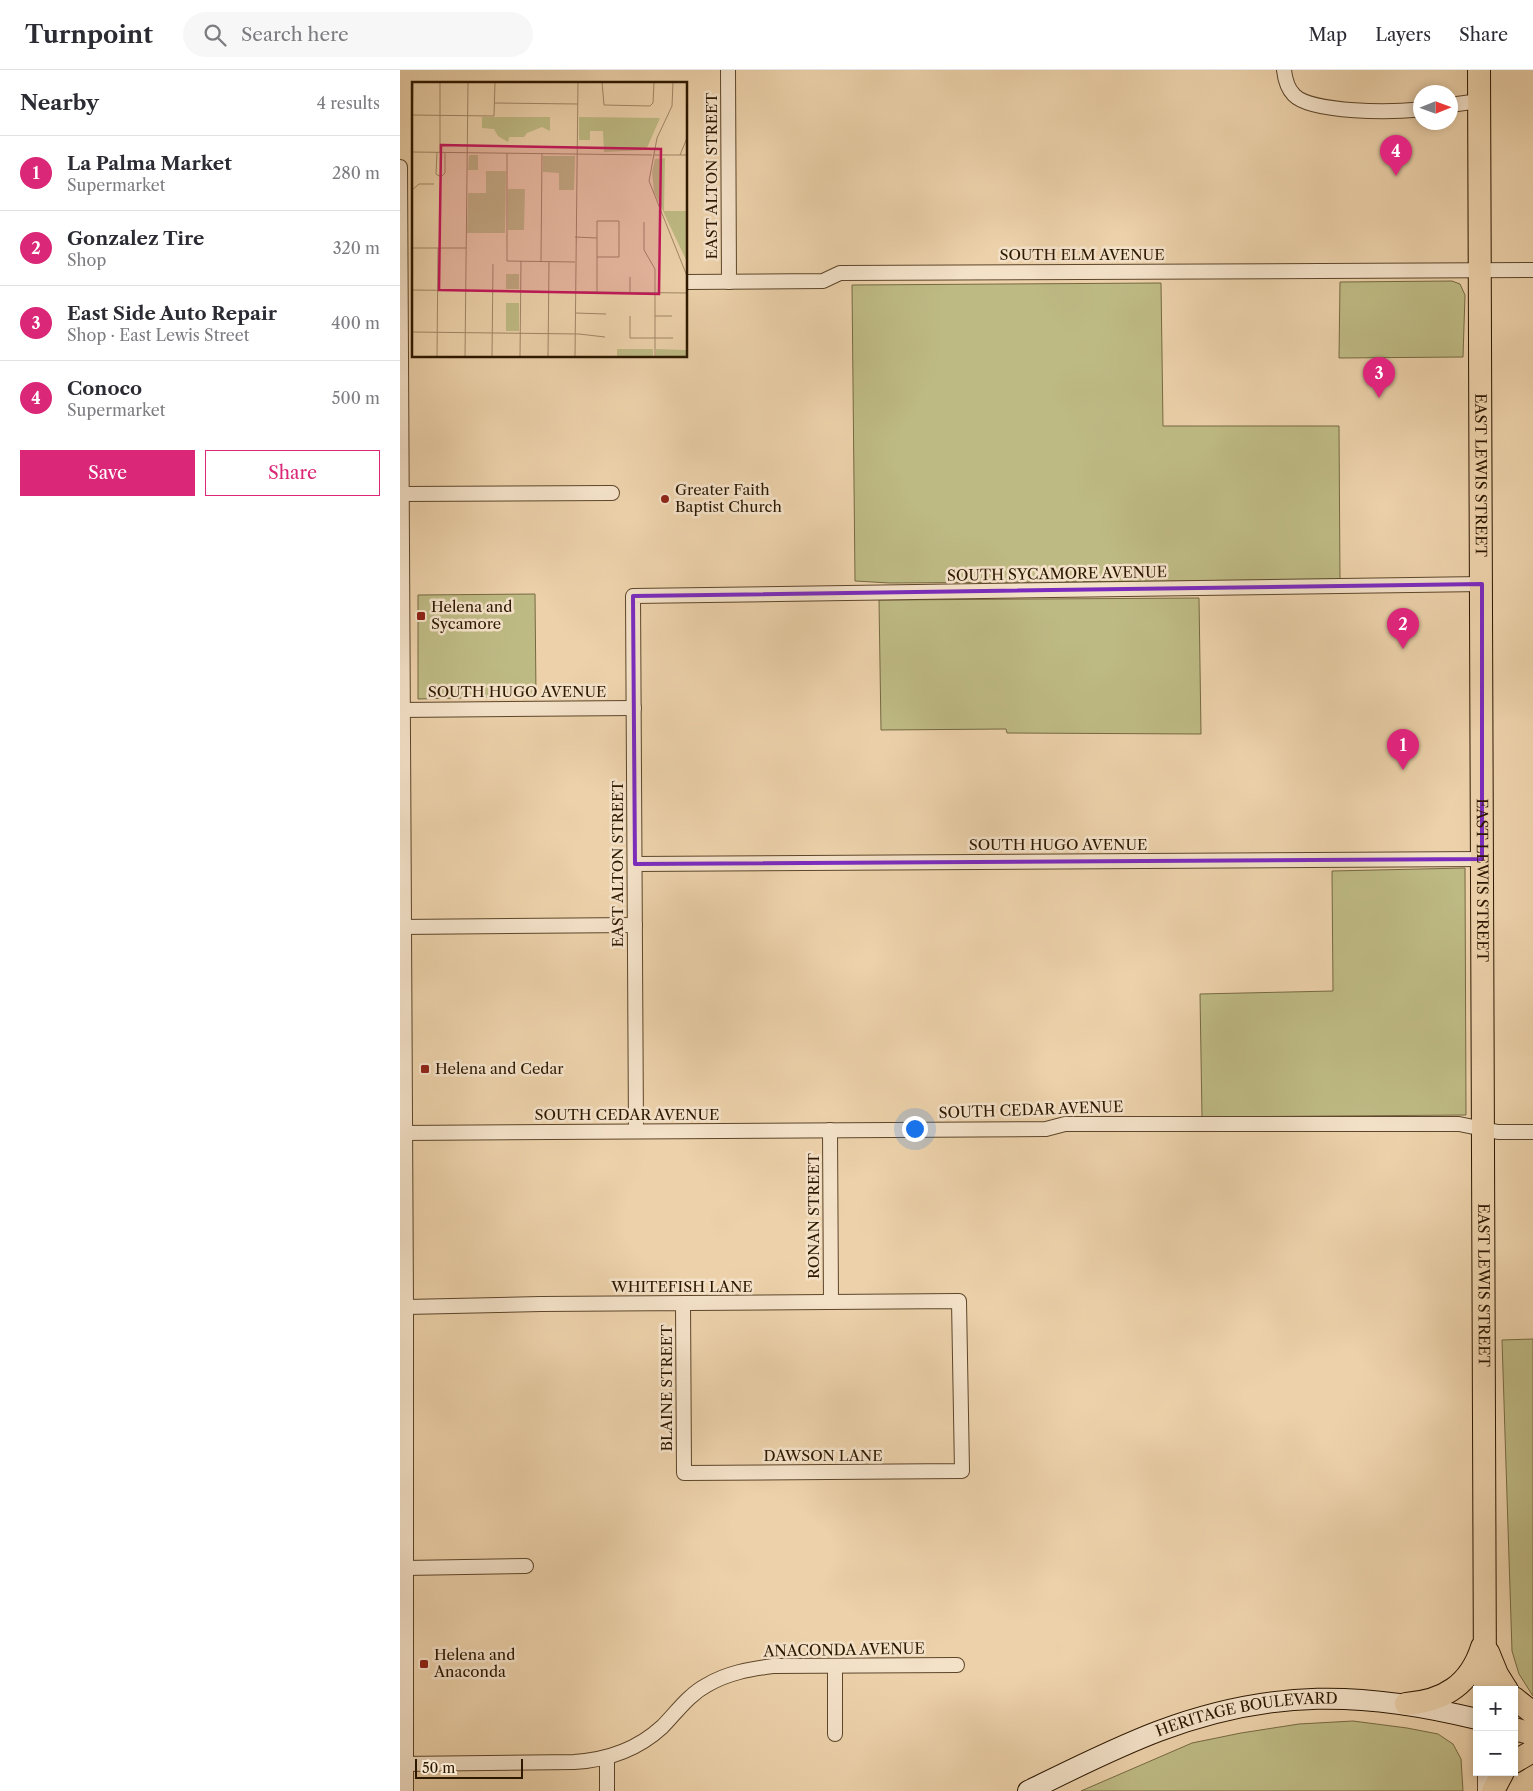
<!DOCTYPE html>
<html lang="en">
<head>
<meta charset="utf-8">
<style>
	:root { --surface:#fff; --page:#f7f7f7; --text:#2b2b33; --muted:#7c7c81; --line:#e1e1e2; --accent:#db2777 }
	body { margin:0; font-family:"Libre Caslon Text",serif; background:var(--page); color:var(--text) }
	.controls { position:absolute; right:15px; bottom:15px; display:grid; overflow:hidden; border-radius:0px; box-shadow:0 2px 8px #0003 }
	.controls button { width:45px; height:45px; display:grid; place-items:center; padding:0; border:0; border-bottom:1px solid var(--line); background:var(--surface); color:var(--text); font:25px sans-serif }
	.compass { position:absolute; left:1013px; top:15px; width:45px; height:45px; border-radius:50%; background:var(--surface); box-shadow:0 2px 8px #0003; rotate:89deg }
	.scale { position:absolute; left:15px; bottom:12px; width:108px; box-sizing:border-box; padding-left:5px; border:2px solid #2d1800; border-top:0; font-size:14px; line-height:18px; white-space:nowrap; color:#2d1800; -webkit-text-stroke:4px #f3e1c8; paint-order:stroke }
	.you { position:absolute; left:514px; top:1058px; width:18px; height:18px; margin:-12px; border:4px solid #fff; border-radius:50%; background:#1a73e8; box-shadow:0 0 0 8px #1a73e833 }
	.badge { display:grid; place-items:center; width:32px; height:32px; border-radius:50%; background:var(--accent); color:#fff; font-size:16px; font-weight:700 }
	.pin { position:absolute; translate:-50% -41px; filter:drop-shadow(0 1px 2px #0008) }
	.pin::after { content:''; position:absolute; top:26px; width:18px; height:15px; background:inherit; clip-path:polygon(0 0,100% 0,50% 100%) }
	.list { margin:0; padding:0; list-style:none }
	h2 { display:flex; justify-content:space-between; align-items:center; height:65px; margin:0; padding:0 20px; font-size:21px }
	h2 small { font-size:16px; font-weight:400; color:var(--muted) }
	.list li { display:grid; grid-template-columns:32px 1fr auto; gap:15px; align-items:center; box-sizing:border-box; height:75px; padding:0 20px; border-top:1px solid var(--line) }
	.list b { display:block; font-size:19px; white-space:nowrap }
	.list p { margin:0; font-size:16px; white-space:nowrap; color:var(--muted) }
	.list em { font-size:16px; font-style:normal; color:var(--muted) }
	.actions { display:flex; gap:10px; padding:15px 20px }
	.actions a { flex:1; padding:11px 0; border:1px solid var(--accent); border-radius:0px; text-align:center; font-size:18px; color:var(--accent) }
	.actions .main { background:var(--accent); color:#fff }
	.icon { flex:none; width:28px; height:28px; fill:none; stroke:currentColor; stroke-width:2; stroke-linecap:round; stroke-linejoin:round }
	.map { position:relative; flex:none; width:1133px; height:1721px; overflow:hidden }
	header { display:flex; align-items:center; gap:30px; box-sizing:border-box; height:70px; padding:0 25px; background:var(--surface); border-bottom:1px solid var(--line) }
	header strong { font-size:24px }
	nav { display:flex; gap:28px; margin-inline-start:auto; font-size:18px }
	.search { width:350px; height:45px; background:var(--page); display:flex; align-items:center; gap:12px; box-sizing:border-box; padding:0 18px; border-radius:28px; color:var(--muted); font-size:19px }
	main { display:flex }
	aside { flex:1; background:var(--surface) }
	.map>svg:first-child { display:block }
	.green { fill:#beba84; stroke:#766942 }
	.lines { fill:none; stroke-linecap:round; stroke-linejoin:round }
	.minor-casing { stroke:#5d462a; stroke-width:16 }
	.secondary-casing { stroke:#2d1800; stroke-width:22 }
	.primary-casing { stroke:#2d1800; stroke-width:24 }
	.minor { stroke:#f3e1c8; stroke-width:14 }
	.secondary { stroke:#f3e1c8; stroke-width:20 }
	.primary { stroke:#ecd1aa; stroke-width:22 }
	.marked { fill:none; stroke:#7b2cbf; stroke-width:4; stroke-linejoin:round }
	.poi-dot { fill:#8f2418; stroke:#f3e1c8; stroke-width:2 }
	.labels { text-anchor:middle; stroke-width:5; stroke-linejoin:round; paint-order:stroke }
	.street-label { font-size:15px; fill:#2d1800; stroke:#f3e1c8 }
	.poi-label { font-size:15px; fill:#2d1800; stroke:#f3e1c8; text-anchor:start }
	.inset-road { fill:none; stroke:#a08766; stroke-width:1 }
	.view { fill:#c2185b; fill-opacity:0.15; stroke:#c2185b; stroke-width:2.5 }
	.inset-edge { fill:none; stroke:#2d1800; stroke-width:2.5 }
</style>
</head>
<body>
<header>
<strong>Turnpoint</strong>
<div class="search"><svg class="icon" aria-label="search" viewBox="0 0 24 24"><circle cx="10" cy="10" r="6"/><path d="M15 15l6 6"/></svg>Search here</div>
<nav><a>Map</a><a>Layers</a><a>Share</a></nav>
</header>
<main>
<aside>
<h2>Nearby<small>4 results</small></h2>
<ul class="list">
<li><span class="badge">1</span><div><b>La Palma Market</b><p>Supermarket</p></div><em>280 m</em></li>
<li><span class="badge">2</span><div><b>Gonzalez Tire</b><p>Shop</p></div><em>320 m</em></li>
<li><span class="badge">3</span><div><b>East Side Auto Repair</b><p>Shop · East Lewis Street</p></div><em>400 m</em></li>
<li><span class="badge">4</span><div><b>Conoco</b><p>Supermarket</p></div><em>500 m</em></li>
</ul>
<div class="actions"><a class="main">Save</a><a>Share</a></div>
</aside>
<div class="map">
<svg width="1133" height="1721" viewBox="0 0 1133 1721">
	<rect width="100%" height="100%" fill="#ecd1aa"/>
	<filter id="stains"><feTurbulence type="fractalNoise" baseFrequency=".004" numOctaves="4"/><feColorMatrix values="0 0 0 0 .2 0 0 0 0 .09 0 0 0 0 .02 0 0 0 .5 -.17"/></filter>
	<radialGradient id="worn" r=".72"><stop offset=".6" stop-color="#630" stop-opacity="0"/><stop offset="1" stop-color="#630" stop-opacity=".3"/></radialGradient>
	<!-- green -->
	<g class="green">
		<polygon points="1052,211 1060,214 1065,225 1063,287 939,288 940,212"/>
		<polygon points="761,213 763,356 939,356 940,510 490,513 455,511 452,215"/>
		<polygon points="135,524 136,626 18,629 18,525"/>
		<polygon points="799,528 801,664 607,663 606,659 481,660 479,530"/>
		<polygon points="1065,798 1066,1045 802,1047 800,924 933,921 932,801"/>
		<polygon points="1133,1269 1133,1626 1119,1604 1112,1581 1102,1270"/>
		<polygon points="953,1651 1007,1658 1038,1664 1053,1674 1061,1689 1063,1721 681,1721 792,1673 841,1663 899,1654"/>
	</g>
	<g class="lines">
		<defs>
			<g id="minor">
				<polyline points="328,0 329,212"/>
				<path d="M884 0C885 9 887 18 894 25 911 43 996 43 1021 39"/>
				<polyline points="1050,35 1079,31"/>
				<polyline points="0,97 6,1237 6,1721"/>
				<polyline points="286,212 423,211 440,203 1133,200"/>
				<polyline points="0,424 212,423"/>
				<polyline points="0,640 234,638"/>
				<polyline points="235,794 1082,789"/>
				<polyline points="0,857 235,855"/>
				<polyline points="430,1060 431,1232"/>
				<polyline points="236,1061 233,526 1082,514"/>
				<polyline points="0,1063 646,1059 665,1054 1059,1054 1098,1062 1133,1062"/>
				<polyline points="6,1237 141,1234 559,1231 562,1401 284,1403 283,1233"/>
				<polyline points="5,1498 126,1496"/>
				<polyline points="435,1664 435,1596"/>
				<polyline points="207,1687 207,1721"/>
				<path d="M0 1694 174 1692C207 1690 237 1680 262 1657 276 1643 288 1625 307 1615 327 1603 350 1599 373 1596L557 1595"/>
				<polyline points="1085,1702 1085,1721"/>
			</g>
			<g id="secondary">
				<path id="s1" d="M628 1721C671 1700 714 1678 759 1661 871 1619 963 1621 1077 1649"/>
			</g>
			<g id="primary">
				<path id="s2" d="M1079 0 1085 1620"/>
				<polyline points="1088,1582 1097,1604 1107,1620"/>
				<polyline points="1114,1628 1133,1643"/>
				<path d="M1006 1634C1044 1631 1070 1615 1082 1577"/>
				<polyline points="1114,1659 1133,1664"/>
				<polyline points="1114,1692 1133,1681"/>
				<polyline points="1093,1721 1103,1702"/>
			</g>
		</defs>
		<!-- minor casing -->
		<use href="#minor" class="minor-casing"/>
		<!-- secondary casing -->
		<use href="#secondary" class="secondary-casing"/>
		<!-- primary casing -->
		<use href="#primary" class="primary-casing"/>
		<!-- minor -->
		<use href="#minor" class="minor"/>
		<!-- secondary -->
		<use href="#secondary" class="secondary"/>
		<!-- primary -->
		<use href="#primary" class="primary"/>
	</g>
	<!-- marked area -->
	<path class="marked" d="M1082 514V789L235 794 233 526Z"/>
	<!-- markers -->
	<g class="poi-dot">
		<circle cx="265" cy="429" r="5"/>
		<rect x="16" y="541" width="10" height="10" rx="2.5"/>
		<rect x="20" y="994" width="10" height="10" rx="2.5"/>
		<rect x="19" y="1589" width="10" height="10" rx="2.5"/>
	</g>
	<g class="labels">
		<!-- street labels -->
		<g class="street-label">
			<text transform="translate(312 106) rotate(-90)" y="5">EAST ALTON STREET</text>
			<text x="682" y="190">SOUTH ELM AVENUE</text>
			<text dy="5" stroke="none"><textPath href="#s2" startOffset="405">EAST LEWIS STREET</textPath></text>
			<text transform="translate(657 504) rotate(-1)" y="5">SOUTH SYCAMORE AVENUE</text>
			<text x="117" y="627">SOUTH HUGO AVENUE</text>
			<text x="658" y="780">SOUTH HUGO AVENUE</text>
			<text transform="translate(218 794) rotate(-90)" y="5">EAST ALTON STREET</text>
			<text dy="5" stroke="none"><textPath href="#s2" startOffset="810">EAST LEWIS STREET</textPath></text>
			<text transform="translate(631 1040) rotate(-2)" y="5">SOUTH CEDAR AVENUE</text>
			<text x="227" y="1050">SOUTH CEDAR AVENUE</text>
			<text transform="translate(414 1146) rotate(-90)" y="5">RONAN STREET</text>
			<text dy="5" stroke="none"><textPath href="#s2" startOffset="1215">EAST LEWIS STREET</textPath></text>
			<text x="282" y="1222">WHITEFISH LANE</text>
			<text transform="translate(267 1318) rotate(-90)" y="5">BLAINE STREET</text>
			<text x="423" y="1391">DAWSON LANE</text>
			<text transform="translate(444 1580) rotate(-1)" y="5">ANACONDA AVENUE</text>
			<text dy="5" stroke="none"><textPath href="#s1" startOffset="234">HERITAGE BOULEVARD</textPath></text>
		</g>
		<!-- poi labels -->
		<g class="poi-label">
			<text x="275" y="425">Greater Faith<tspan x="275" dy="17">Baptist Church</tspan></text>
			<text x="31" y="542">Helena and<tspan x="31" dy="17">Sycamore</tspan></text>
			<text x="35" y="1004">Helena and Cedar</text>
			<text x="34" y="1590">Helena and<tspan x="34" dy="17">Anaconda</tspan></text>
		</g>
	</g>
	<!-- overview -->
	<g transform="translate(12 12)">
		<rect width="275" height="275" fill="#ecd1aa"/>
		<path d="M70 35H138V49L130 45 115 51 112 55H97L96 60 86 54 82 47 70 46ZM167 35 248 36 234 68 192 70 191 49H178V58H167ZM57 73H66V88H56ZM131 74H163L162 108H147V91L131 90ZM253 76 252 129H275V180L242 110 240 90 243 77ZM74 89H94L93 151H55L56 111H74ZM96 107H113L112 148H96ZM94 192H107V207H94ZM94 221H107V249H94ZM205 267H241V275H205ZM244 267 274 268V275H244Z" fill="#beba84"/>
		<path class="inset-road" d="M28 0V70M190 0 192 23 238 24 241 21 242 0M261 0 260 24 245 56 237 99 275 194M83 21 166 22M0 33 82 34 83 0M0 53 1 0M0 70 240 73M25 70 24 92 29 95 33 91V70M95 71V179L163 180M241 73H275M268 73 275 56M0 108 7 102H22M232 140V168L243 187V275M163 155 185 156M0 166H54M129 180 130 72M218 195V211M0 208 275 211M185 210V139H207V175H185M163 231 194 232M218 234V256H261M243 234H260M0 250 167 252 193 255M25 275 26 166M53 275 56 0M80 275 81 182M108 275 109 179M136 275 137 180M163 275 166 0"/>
		<path class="view" d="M29 63 249 67 247 212 27 208Z"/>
		<rect width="275" height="275" class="inset-edge"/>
	</g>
	<rect width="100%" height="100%" filter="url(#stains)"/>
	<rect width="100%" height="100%" fill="url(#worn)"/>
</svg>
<div class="controls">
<button>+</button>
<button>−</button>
</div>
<svg class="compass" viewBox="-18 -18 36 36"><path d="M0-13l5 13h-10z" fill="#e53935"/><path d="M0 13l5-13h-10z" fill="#7c7c81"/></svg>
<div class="scale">50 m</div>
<div class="you"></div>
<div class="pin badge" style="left:1003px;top:700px">1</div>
<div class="pin badge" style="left:1003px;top:579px">2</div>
<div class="pin badge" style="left:979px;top:328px">3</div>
<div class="pin badge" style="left:996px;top:106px">4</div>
</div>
</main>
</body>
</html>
